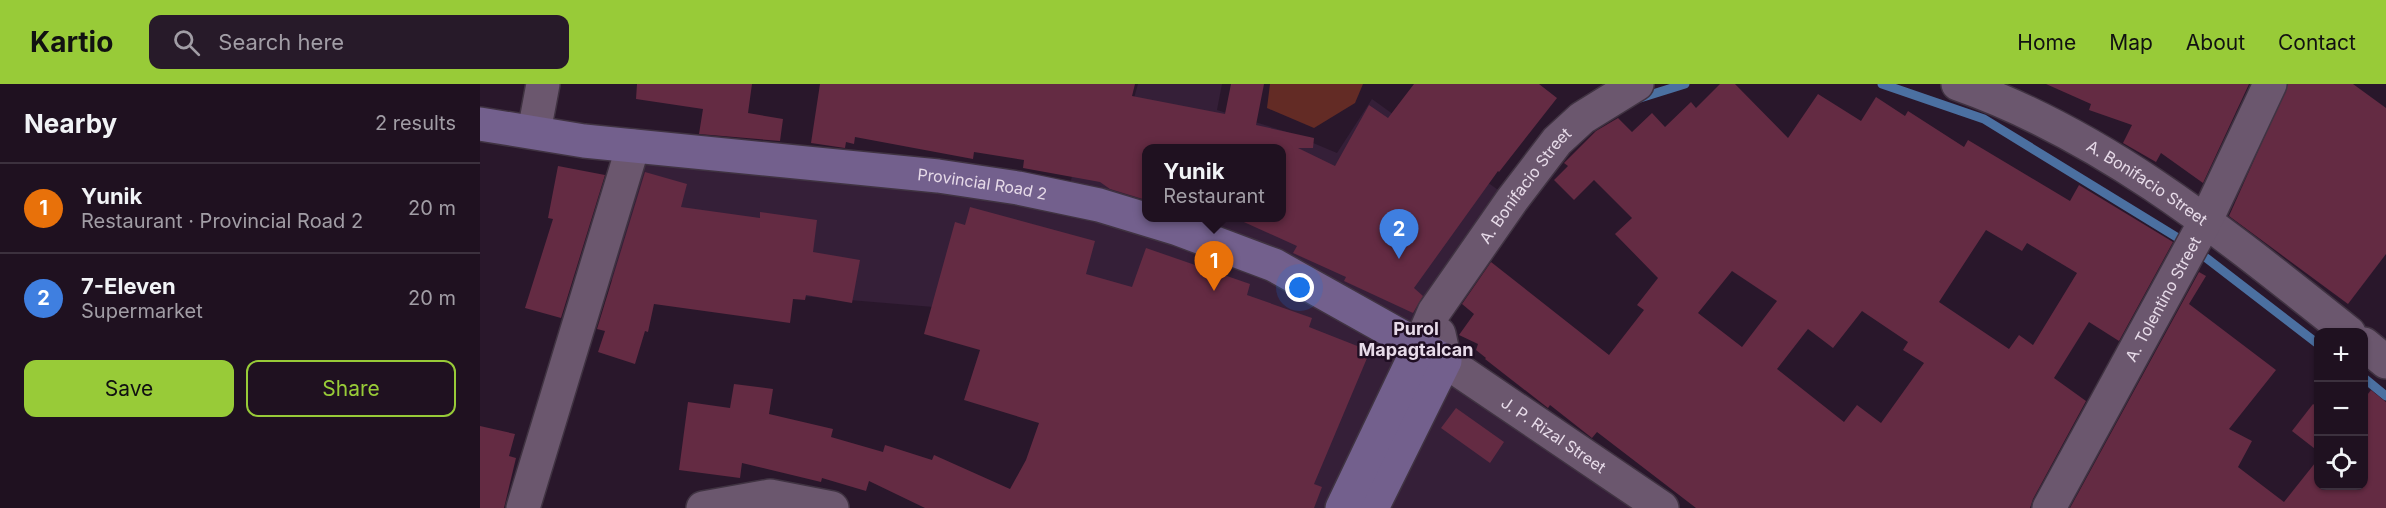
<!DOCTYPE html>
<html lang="en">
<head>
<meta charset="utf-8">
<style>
	:root { --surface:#1f1120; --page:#271a29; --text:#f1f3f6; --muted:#a19da5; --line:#3c313e; --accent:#98cb38 }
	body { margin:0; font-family:Inter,sans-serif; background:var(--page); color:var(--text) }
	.controls { position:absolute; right:18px; bottom:18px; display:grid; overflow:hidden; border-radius:12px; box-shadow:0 2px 4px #0004 }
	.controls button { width:54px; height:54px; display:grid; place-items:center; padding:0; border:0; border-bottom:2px solid var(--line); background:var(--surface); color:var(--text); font:30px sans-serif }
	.you { position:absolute; left:820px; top:204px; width:21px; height:21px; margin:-15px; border:4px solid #fff; border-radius:50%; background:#1a73e8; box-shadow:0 0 0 9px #1a73e833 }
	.badge { display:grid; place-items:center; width:39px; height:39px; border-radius:50%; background:var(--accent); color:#fff; font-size:20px; font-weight:700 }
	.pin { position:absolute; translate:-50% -50px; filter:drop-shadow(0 2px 3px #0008) }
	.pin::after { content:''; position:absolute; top:32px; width:21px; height:18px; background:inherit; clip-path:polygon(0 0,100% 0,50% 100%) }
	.popup { position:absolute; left:662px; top:60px; width:144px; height:78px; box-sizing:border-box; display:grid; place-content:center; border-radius:12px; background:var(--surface); filter:drop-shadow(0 2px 4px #0005); font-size:20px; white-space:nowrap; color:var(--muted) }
	.popup b { font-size:22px; color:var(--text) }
	.popup::after { content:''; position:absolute; left:50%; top:100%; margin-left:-12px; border:12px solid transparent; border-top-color:var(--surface) }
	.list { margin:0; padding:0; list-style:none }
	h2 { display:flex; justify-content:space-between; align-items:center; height:78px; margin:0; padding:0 24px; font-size:26px }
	h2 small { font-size:20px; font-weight:400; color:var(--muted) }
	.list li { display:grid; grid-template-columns:39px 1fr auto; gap:18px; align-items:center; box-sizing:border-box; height:90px; padding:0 24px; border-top:2px solid var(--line) }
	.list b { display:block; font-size:22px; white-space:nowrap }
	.list p { margin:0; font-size:20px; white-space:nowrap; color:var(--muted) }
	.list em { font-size:20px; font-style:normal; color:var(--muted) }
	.actions { display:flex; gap:12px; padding:18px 24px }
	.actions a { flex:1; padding:14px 0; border:2px solid var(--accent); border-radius:12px; text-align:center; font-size:21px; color:var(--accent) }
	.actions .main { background:var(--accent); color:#111 }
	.icon { flex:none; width:33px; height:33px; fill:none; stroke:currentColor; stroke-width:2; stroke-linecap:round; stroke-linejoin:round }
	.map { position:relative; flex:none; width:1906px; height:424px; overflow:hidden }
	header { display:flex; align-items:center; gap:36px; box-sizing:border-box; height:84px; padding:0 30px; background:var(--accent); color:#111 }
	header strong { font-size:28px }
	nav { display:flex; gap:33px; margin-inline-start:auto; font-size:21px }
	.search { width:420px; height:54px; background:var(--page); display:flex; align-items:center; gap:15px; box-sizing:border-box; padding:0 21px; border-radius:12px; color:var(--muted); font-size:22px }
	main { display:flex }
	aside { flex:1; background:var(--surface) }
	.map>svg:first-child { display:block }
	.built { fill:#351f38; fill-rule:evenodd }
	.green { fill:#632b25 }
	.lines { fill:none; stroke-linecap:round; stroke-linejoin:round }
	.stream { stroke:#4b70a1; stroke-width:9 }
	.building { fill:#642b43; fill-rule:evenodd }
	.minor-casing { stroke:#403342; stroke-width:36 }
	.tertiary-casing { stroke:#403342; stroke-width:36 }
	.secondary-casing { stroke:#403342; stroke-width:36 }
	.minor { stroke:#6b576e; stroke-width:33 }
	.tertiary { stroke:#6b576e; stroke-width:33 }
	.secondary { stroke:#73608d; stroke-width:33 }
	.labels { text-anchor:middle; stroke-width:5; stroke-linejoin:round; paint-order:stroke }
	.street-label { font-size:16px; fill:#e7dbe9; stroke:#1f0e22 }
	.neighbourhood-label { font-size:18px; font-weight:bold; fill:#e7dbe9; stroke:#1f0e22 }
</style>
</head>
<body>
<header>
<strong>Kartio</strong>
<div class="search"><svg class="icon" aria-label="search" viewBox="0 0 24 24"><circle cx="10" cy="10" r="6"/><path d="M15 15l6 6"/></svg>Search here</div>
<nav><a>Home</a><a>Map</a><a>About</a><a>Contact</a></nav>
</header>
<main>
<aside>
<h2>Nearby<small>2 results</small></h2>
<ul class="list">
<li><span class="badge" style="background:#e8710a">1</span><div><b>Yunik</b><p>Restaurant · Provincial Road 2</p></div><em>20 m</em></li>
<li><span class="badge" style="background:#3f7fe0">2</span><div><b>7-Eleven</b><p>Supermarket</p></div><em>20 m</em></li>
</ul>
<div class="actions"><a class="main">Save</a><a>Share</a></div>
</aside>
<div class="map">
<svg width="1906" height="424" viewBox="0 0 1906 424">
	<rect width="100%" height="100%" fill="#29172b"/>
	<!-- built -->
	<g class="built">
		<path d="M658 0H742L737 26 807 48 857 69 892 15 1032 116 862 424H769L600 235 114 195 153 62 586 114 613 17 651 24ZM666 64H801V134H666Z"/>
		<polygon points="968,290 1166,424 901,424"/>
	</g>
	<!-- green -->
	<polygon class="green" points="790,0 883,0 875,19 834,44 787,24"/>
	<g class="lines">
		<!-- stream -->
		<g class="stream">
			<polyline points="1402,0 1504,35 1703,157"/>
			<polyline points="1160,14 1205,0"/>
			<polyline points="1725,173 1838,260"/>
			<polyline points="1884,294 1906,312"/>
		</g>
	</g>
	<!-- building -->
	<g class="building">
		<polygon points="157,0 272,0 268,29 303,35 300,57 219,50 223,25 156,15"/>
		<polygon points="340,0 655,0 652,12 745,30 751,0 784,0 776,41 834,54 833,64 818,64 855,82 889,21 908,34 934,0 1059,0 1077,14 1019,88 1018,87 934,204 943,212 933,229 864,197 866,193 813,169 817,162 755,134 801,134 801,64 666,64 666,116 630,105 620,98 543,84 544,76 494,68 493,75 375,53 374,60 366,58 365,64 331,59"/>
		<path d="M1240 0H1255L1308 54 1338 10 1381 37 1396 13 1425 32 1428 27 1484 63 1488 56 1590 117 1599 101 1693 158 1639 257 1609 238 1574 294 1606 317 1553 415 1550 424H1216L1117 348 1112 354 1070 321 1068 324 1005 275 1006 274 996 266 998 260 979 251 994 230 982 220 1011 178 1129 271 1164 226 1157 221 1178 194 1135 150 1152 134 1114 96 1094 116 1074 96 1088 82 1084 79 1116 47 1138 34 1152 48 1172 29 1185 43 1211 18 1216 24ZM1506 146 1542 167 1547 159 1597 189 1553 261 1539 251 1529 265 1459 218ZM1252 187 1297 217 1262 263 1218 229ZM1382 227 1428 258 1423 266 1444 279 1401 339 1377 321 1364 338 1297 285 1328 245 1353 264Z"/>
		<polygon points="1566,0 1769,0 1723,99 1681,69 1676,78 1643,59 1652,41 1609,26 1611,20"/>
		<polygon points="1808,0 1873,0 1906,24 1906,170 1868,220 1749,132"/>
		<polygon points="78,82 125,91 81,234 45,224 73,135 68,134"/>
		<polygon points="165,88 207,100 201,123 280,134 280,128 337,136 333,168 380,176 372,219 326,211 325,216 313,215 310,239 174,220 168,248 165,247 155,280 118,268 125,247 117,245"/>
		<polygon points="490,123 615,157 606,190 652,203 666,164 770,200 767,211 832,234 829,243 890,267 834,400 842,403 834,424 445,424 389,397 386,407 342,394 341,398 262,379 260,394 199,386 208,318 250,324 254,300 293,305 289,330 353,345 351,353 403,368 405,361 452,376 454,371 530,405 546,376 559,339 484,316 500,266 444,250 475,138 485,141"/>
		<polygon points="1719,188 1726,192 1709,220 1796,286 1749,345 1772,357 1758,383 1804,418 1839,374 1839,402 1884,402 1884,315 1891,306 1906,318 1906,424 1590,424"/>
		<polygon points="1833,320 1839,324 1839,368 1812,347"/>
		<polygon points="976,324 1024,358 1010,379 961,344"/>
		<polygon points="0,342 35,350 29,372 36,374 24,424 0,424"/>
	</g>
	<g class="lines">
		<defs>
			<g id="minor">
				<path id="s1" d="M1478 0C1626 52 1747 152 1869 249"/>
				<path id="s2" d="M959 250 965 277 1182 424"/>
				<polyline points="1884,260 1906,278"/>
				<path id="s3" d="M939 263 954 228 1032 116 1077 57 1102 34 1157 0"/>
				<polyline points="43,424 153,62"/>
				<polyline points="223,424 290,412 352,424"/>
				<path id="s4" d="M1569 424 1726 136 1790 0"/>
			</g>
			<polyline id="tertiary" points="54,48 63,0"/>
			<g id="secondary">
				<path id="s5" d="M0 40 104 57 458 92 538 104 619 121 698 145 794 181 965 277 892 424"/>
				<polyline points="862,424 939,263"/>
			</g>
		</defs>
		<!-- minor casing -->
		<use href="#minor" class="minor-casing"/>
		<!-- tertiary casing -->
		<use href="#tertiary" class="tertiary-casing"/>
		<!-- secondary casing -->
		<use href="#secondary" class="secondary-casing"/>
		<!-- minor -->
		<use href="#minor" class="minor"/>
		<!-- tertiary -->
		<use href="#tertiary" class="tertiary"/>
		<!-- secondary -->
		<use href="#secondary" class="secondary"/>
	</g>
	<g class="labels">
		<!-- street labels -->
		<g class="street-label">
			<text dy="6" stroke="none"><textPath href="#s1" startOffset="214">A. Bonifacio Street</textPath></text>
			<text dy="6" stroke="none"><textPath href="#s5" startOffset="506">Provincial Road 2</textPath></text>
			<text dy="6" stroke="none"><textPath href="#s3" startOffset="194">A. Bonifacio Street</textPath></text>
			<text dy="6" stroke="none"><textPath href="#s4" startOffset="238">A. Tolentino Street</textPath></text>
			<text dy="6" stroke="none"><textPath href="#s2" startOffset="159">J. P. Rizal Street</textPath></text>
		</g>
		<!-- neighbourhood labels -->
		<g class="neighbourhood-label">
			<text x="936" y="251">Purol<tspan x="936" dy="21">Mapagtalcan</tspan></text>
		</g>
	</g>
</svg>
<div class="controls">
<button>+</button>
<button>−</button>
<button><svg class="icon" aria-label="locate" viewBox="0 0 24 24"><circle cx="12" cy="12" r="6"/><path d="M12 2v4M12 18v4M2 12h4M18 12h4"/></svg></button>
</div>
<div class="you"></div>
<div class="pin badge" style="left:734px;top:207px;background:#e8710a">1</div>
<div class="popup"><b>Yunik</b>Restaurant</div>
<div class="pin badge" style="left:919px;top:175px;background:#3f7fe0">2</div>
</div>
</main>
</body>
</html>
